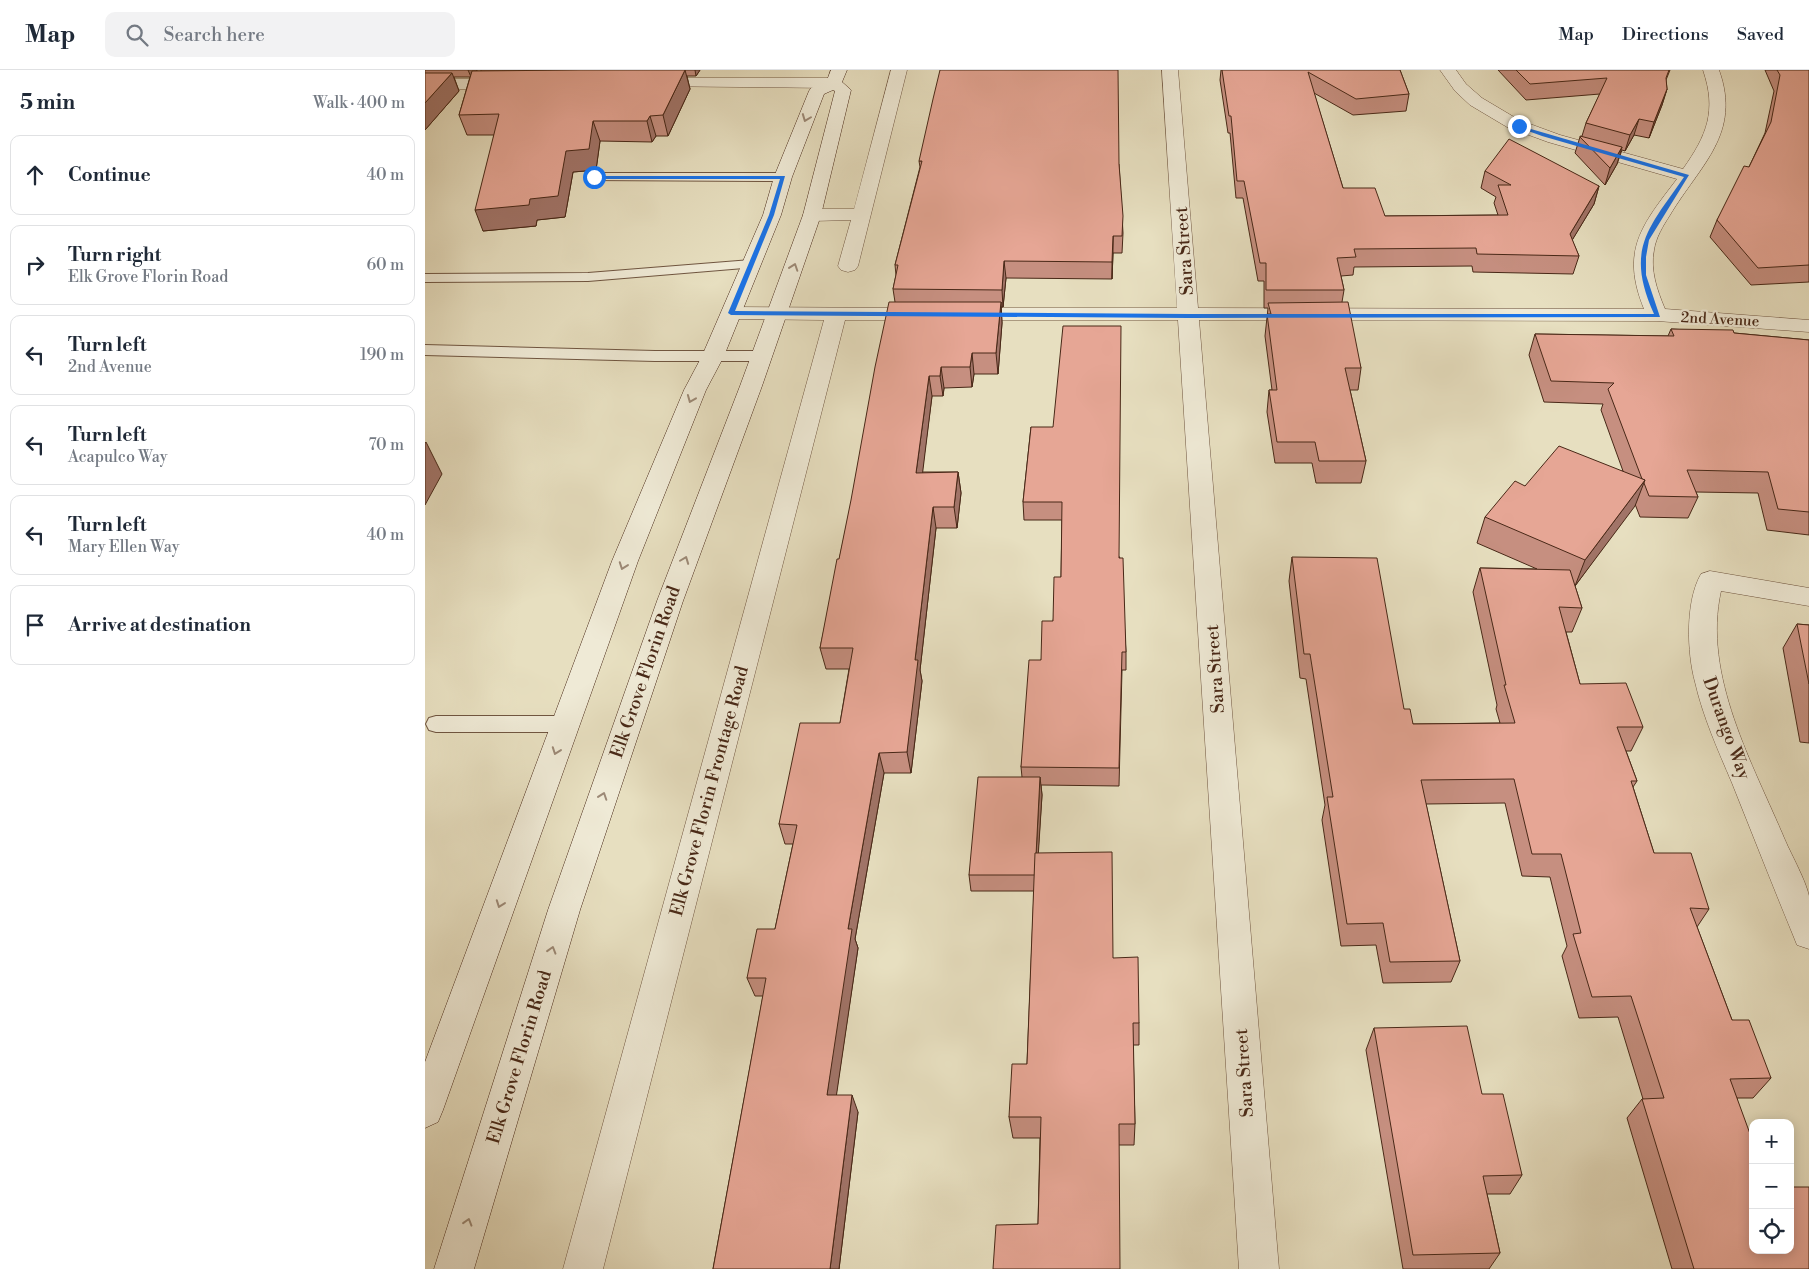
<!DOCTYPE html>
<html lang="en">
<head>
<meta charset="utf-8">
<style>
	:root { --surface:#fff; --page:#f2f2f3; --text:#1f2937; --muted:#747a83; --line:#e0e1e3 }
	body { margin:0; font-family:"Libre Bodoni",serif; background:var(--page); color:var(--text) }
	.controls { position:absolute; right:15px; bottom:15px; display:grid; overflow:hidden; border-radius:10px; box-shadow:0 2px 12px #0003 }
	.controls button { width:45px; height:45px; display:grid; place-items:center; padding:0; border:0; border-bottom:1px solid var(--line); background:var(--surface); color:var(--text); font:25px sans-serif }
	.stop { position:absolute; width:15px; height:15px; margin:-11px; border:4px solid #1a73e8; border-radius:50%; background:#fff }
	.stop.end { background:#1a73e8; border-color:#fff; box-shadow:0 1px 5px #0008 }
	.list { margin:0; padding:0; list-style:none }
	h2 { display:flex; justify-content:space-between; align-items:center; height:65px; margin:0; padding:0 20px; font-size:21px }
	h2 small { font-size:16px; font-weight:400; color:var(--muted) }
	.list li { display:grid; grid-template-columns:32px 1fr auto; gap:15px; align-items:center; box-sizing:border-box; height:80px; margin:0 10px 10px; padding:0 10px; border:1px solid var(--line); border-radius:10px }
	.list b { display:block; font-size:19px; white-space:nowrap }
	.list p { margin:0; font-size:16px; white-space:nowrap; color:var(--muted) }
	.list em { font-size:16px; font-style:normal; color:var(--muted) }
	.icon { flex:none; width:28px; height:28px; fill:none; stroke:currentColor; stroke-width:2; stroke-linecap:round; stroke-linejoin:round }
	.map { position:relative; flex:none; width:1384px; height:1199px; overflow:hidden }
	header { display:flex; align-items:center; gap:30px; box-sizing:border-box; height:70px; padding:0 25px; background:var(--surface); border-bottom:1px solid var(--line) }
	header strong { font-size:24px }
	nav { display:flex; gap:28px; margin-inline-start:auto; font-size:18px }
	.search { width:350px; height:45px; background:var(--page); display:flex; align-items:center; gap:12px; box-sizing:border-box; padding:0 18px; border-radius:10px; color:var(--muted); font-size:19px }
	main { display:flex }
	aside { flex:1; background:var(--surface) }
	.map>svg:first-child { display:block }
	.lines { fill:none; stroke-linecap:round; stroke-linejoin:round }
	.service-casing { stroke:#705641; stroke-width:2 }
	.minor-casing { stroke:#705641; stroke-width:1 }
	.secondary-casing { stroke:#482817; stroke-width:1 }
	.service { fill:#efead6; fill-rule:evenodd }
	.minor { fill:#efead6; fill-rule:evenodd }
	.secondary { fill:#efead6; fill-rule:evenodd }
	.wall { fill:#c68f80; stroke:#482817 }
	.shaded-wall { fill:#a17468; stroke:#482817 }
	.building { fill:#e6a695; stroke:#482817 }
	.oneway { stroke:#9c8976 }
	.route { fill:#1a73e8 }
	.labels { text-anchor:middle; stroke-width:4.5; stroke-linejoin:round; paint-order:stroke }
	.far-street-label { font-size:15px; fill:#482817; stroke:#efead6 }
	.street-label { font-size:18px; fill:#482817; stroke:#efead6 }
</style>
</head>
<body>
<header>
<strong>Map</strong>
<div class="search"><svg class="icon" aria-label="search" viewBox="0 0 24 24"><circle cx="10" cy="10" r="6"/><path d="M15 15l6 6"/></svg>Search here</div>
<nav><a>Map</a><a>Directions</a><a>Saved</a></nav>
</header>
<main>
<aside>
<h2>5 min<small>Walk · 400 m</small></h2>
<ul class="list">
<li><svg class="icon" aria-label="ahead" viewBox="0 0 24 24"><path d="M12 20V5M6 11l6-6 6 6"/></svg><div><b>Continue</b></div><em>40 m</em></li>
<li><svg class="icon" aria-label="right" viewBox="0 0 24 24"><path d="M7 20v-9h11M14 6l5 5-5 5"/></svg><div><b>Turn right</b><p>Elk Grove Florin Road</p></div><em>60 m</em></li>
<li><svg class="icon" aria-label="left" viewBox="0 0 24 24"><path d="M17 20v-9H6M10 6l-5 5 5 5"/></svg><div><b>Turn left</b><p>2nd Avenue</p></div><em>190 m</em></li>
<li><svg class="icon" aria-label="left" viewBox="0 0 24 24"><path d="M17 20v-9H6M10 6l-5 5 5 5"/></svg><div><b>Turn left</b><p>Acapulco Way</p></div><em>70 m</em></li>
<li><svg class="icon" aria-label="left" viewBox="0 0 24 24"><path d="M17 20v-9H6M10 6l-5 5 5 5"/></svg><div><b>Turn left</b><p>Mary Ellen Way</p></div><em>40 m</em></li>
<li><svg class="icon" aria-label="arrive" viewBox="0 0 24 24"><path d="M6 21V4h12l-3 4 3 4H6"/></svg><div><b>Arrive at destination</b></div></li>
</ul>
</aside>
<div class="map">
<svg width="1384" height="1199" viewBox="0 0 1384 1199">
	<rect width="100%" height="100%" fill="#e7dfc0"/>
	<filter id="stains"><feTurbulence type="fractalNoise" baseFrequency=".004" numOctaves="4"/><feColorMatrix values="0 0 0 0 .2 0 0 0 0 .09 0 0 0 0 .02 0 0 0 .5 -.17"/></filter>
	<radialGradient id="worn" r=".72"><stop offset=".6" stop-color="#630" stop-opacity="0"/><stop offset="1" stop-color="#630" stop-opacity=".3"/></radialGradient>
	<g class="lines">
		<defs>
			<g id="service">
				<polygon points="169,103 358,103 364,107 358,111 164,110 163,107"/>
				<polygon points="326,190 331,191 333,194 331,197 163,211 0,212 0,204 163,203"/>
				<polygon points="0,275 230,281 337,281 342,283 345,286 342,289 337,291 230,291 0,285"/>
				<polygon points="11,646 141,646 148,648 151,654 148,660 141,662 11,662 4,660 1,654 4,648"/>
			</g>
			<g id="minor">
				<polygon points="466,0 482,0 433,196 430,200 423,202 416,200 413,196 426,150 387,151 380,149 378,145 380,141 387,139 429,139"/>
				<path d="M737 0H753L773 238 1219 239C1195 180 1217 155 1252 109L1123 72 1082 57 1045 35 1030 21 1015 0H1031L1041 14 1057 28 1094 50 1135 65 1258 99C1282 65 1292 41 1278 0H1294C1317 64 1275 95 1245 145 1238 156 1231 167 1229 180 1225 200 1232 220 1240 239L1384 250V262L1232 251 774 250 854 1199H814L753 250H540L533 248 530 244 533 240 540 238H752Z"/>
				<polygon points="226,8 409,8 415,10 417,13 415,16 409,18 220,16 218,13 220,10"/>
				<polygon points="0,9 81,9 87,11 89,14 87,17 81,19 0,19"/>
				<polygon points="306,237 500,238 507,240 510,244 507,248 500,250 420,250 178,1199 138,1199 399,250 306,249 299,247 296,243 299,239"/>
				<path d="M1285 501 1384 518V536L1296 521C1277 605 1328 694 1360 770 1367 786 1381 811 1384 826 1384 843 1384 863 1384 879L1372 875 1368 865C1347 814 1327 763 1307 713 1293 680 1278 647 1270 612 1262 583 1260 531 1276 504Z"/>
			</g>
			<polygon id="secondary" points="406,0 422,0 417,12 426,20 396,145 337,316 258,531 155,840 49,1199 9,1199 123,840 232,531 315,316 378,145 410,21 408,20 399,24 367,107 356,145 299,286 281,320 213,491 18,1040 13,1052 0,1058 0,992 187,491 259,320 277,286 338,145 349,107 384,21 386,18 402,10"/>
		</defs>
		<!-- service casing -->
		<use href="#service" class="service-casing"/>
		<!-- minor casing -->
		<use href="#minor" class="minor-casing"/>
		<!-- secondary casing -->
		<use href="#secondary" class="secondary-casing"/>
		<!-- service -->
		<use href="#service" class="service"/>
		<!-- minor -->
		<use href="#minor" class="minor"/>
		<!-- secondary -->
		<use href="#secondary" class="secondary"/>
	</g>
	<!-- wall -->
	<g class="wall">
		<polygon points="0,0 52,0 52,1 56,1 56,0 275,0 271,6 262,6 265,19 243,66 231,66 227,72 175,71 171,100 148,102 140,147 112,150 111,156 58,161 69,65 42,65 34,45 45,7 29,7 34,21 0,60"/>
		<polygon points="796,0 975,0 984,24 981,41 928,45 889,23 918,118 960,146 1073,145 1069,133 1071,127 1056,118 1060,101 1174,116 1169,134 1147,170 1154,186 1148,204 1048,202 1047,196 929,197 928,205 916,206 919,220 917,232 936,298 933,320 925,320 941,391 936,413 891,413 887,393 850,393 842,342 844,320 847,320 840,266 843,238 839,238 839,211 833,211 818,128 811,128 805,63 803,63 795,10"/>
		<polygon points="1073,0 1245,0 1241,10 1242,19 1237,35 1224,68 1209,65 1200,81 1197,80 1192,94 1180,115 1150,83 1155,67 1157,66 1161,53 1175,24 1101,30"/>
		<polygon points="1340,0 1384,0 1384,212 1326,215 1285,167 1292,150 1324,97 1340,63 1349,21"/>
		<polygon points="494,91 694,94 698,163 697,183 688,183 687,209 581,208 578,237 576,237 577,253 573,304 549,304 547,317 519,318 518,326 507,326 497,402 533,402 536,423 532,458 511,458 495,600 497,611 486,703 459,703 430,869 433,878 411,1025 433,1042 414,1199 288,1199 338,926 330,926 322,908 350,859 368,774 360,774 354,754 415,653 424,599 401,599 395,578 470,232 468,219 471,205 470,195 495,97"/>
		<polygon points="1246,259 1309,263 1384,270 1384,465 1342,460 1333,423 1271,422 1273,427 1263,448 1215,447 1210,434 1150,516 1157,538 1147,562 1141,562 1155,614 1218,657 1206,681 1201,681 1212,711 1208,717 1229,783 1284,839 1272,857 1307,950 1346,1008 1328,1028 1312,1028 1328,1180 1384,1199 1247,1199 1202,1048 1217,1029 1218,1029 1193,947 1154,948 1137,886 1142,876 1125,807 1097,806 1080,733 1001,734 1035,891 1026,912 958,913 951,875 916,876 897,750 900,735 881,609 875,608 864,511 867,487 979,639 988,654 1075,653 1071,639 1072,635 1048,522 1055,498 1112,499 1052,473 1060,447 1100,416 1198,401 1176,340 1178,334 1119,332 1104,285 1110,264 1243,266"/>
		<polygon points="606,357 695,488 701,582 701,600 697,600 694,716 616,715 617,725 613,783 688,888 714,953 714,975 708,975 710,1054 709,1075 694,1075 613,1154 615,1068 588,1068 584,1047 602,994 609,821 546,821 544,805 597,707 596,697 616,590 628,551 636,507 637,450 599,450 598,432"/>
		<polygon points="1372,554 1384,555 1384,673 1375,672 1358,578"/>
		<polygon points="949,958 1057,1024 1097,1105 1085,1124 1062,1124 1075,1183 1064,1199 978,1199 941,980"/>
	</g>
	<!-- shaded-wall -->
	<g class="shaded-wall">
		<polygon points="43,0 52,0 46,7"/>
		<polygon points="260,0 265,19 243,66 238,45"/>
		<polygon points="270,0 275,0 271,6"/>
		<polygon points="27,3 34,21 0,60 0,33"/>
		<polygon points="1242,19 1237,35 1224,68 1229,52"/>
		<polygon points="225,46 231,66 227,72 222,51"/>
		<polygon points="1214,49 1209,65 1200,81 1205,65"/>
		<polygon points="168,51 175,71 171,100 148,102 140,147 112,150 111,156 58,161 50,140 105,129 141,81"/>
		<polygon points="1197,77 1192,94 1180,115 1185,98"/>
		<polygon points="1174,116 1169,134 1140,182 1145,164"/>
		<polygon points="688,166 688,183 687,209 687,192"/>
		<polygon points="579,191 581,208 578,237 577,220"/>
		<polygon points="576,232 577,253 573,304 571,283"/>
		<polygon points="547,283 549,304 547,317 545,297"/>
		<polygon points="516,297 519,318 518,326 515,306"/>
		<polygon points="504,306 507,326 495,424 491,403"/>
		<polygon points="1,372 17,404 0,435 0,373"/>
		<polygon points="533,402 536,423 532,458 529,437"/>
		<polygon points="1220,410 1210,436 1150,516 1160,490"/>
		<polygon points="508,437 511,458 495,600 497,611 486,703 482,682 490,590"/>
		<polygon points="454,683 459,703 430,869 433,878 409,1042 402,1025 423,859"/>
		<polygon points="615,707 617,725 611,821 610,805"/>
		<polygon points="427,1025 433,1042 414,1199 405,1199"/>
	</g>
	<!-- building -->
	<g class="building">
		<polygon points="155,0 260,0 238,45 225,46 222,51 168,51 164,79 141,81 133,126 105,129 104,135 50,140 74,44 34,45 47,1"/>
		<polygon points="515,0 693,0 694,94 698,146 697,166 688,166 687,192 579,191 577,220 468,219 473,195 470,195 497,91 494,91 508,29"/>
		<polygon points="797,0 975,0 984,24 931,29 883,2 918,118 950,118 960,146 1083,145 1073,115 1086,115 1060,101 1084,69 1174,116 1145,164 1154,186 1052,184 1051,178 929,179 931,187 912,188 919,220 841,220 841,193 835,193 819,111 812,111 806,46 804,46"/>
		<polygon points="1091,0 1244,0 1241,8 1242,19 1229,52 1214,49 1205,65 1161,53 1182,8 1105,14"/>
		<polygon points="1352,0 1384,0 1384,195 1333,198 1292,150 1319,96 1324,97 1346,52 1355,5"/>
		<polygon points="0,3 27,3 0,33"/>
		<polygon points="1155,66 1197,77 1185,98 1155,67"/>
		<polygon points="464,232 576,232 571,283 547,283 545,297 516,297 515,306 504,306 491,403 533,402 529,437 508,437 490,590 493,590 482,682 454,683 423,859 427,859 402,1025 427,1025 405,1199 288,1199 341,908 322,908 332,859 350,859 372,755 354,754 375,653 415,653 428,578 395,578 412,489 414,489 426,430 450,297"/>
		<polygon points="923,232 936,298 920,298 941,391 894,391 890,372 852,372 844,320 852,320 842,244 846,244 843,233"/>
		<polygon points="638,256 696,256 694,488 698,488 701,582 697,582 694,698 596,697 604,590 616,590 617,551 628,551 629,507 636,507 637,432 598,432 606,357 628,357"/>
		<polygon points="1246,259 1308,260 1309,263 1384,270 1384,442 1353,439 1343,402 1262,400 1273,427 1224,426 1219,413 1220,410 1217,409 1183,319 1189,313 1126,311 1110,264 1249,266"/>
		<polygon points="1134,376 1220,410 1160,490 1060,447 1090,411 1100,416"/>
		<polygon points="867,487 952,488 979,639 985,639 988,654 1090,653 1079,615 1081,615 1055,498 1145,500 1157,538 1134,537 1155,614 1201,613 1218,657 1192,657 1212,711 1206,711 1229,783 1266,783 1284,839 1265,838 1307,950 1324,950 1346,1008 1305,1009 1328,1072 1328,1180 1365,1180 1365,1117 1384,1117 1384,1199 1269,1199 1217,1029 1239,1028 1206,926 1167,927 1148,864 1156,863 1136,784 1107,784 1089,709 996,710 1035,891 965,892 958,853 922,854 902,727 908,727 885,584 879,584"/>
		<polygon points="1372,554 1384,555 1384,614"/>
		<polygon points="553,707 615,707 610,805 544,805"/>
		<polygon points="687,782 688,888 713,887 714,953 708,953 710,1054 694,1054 695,1199 568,1199 571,1155 613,1154 616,1047 584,1047 587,994 602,994 610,783"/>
		<polygon points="1042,956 1057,1024 1078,1024 1097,1105 1058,1106 1075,1183 988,1185 949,958"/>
	</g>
	<!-- one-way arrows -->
	<defs><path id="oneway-chevron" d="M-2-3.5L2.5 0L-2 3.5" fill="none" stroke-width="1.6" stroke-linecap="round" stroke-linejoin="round" transform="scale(1.25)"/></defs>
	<g class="oneway">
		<use href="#oneway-chevron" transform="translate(381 48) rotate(111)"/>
		<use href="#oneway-chevron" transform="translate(369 197) rotate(-71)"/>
		<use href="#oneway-chevron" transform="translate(266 329) rotate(112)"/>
		<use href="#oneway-chevron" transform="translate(260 490) rotate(-69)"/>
		<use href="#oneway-chevron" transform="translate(198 496) rotate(110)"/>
		<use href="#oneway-chevron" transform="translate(131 681) rotate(110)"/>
		<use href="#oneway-chevron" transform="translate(178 726) rotate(-71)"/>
		<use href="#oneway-chevron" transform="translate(75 834) rotate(110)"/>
		<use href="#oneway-chevron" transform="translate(127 880) rotate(-73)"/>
		<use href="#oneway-chevron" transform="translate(43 1152) rotate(-73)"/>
	</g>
	<!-- route -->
	<path class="route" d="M1092 55 1264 105 1224 170 1221 187V205L1235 247 764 248 306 245 303 243 344 145 355 109H169L167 107 169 106H360L349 145 310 241 764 244H1229C1200 179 1223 159 1259 107L1117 66 1092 57Z"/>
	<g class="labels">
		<!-- far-street labels -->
		<g class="far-street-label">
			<text transform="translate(1295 249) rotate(3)" y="5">2nd Avenue</text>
		</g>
		<!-- street labels -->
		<g class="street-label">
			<text transform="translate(759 181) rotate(-94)" y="6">Sara Street</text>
			<text transform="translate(790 599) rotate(-94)" y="6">Sara Street</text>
			<text transform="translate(220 602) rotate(-71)" y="6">Elk Grove Florin Road</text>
			<text transform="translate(1302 658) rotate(70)" y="6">Durango Way</text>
			<text transform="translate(284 721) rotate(-75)" y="6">Elk Grove Florin Frontage Road</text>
			<text transform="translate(94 987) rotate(-73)" y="6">Elk Grove Florin Road</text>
			<text transform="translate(819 1003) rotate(-94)" y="6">Sara Street</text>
		</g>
	</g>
	<rect width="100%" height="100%" filter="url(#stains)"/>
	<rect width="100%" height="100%" fill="url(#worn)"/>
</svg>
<div class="controls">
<button>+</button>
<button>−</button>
<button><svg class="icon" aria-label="locate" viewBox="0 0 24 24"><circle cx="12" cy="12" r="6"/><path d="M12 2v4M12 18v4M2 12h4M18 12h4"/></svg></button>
</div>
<div class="stop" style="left:169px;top:107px"></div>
<div class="stop end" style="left:1094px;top:56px"></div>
</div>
</main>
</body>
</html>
